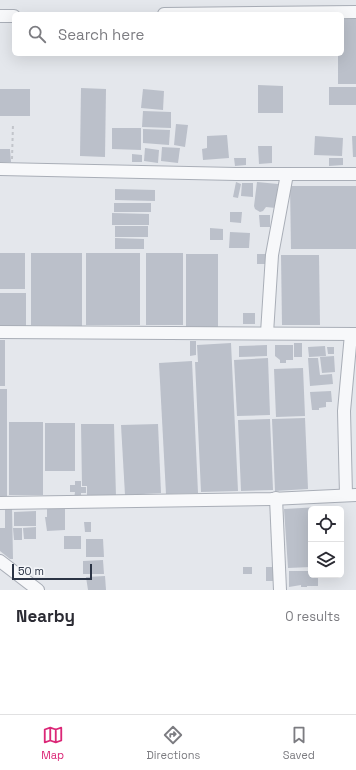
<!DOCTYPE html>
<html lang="en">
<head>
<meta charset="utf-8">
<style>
	:root { --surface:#fff; --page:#f2f2f3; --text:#2b2b33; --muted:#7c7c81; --line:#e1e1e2; --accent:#db2777 }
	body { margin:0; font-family:"Space Grotesk",sans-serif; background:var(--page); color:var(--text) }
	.controls { position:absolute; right:12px; bottom:12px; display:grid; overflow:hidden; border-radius:6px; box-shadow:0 4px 16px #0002 }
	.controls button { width:36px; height:36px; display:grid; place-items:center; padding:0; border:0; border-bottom:1px solid var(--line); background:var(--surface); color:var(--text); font:20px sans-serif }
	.scale { position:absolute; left:12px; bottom:10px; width:80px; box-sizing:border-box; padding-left:4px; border:2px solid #2b3445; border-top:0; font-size:11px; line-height:14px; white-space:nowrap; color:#2b3445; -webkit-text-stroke:3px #f4f6f9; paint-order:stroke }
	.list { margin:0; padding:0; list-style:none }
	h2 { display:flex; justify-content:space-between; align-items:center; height:52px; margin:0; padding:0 16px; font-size:17px }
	h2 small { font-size:13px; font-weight:400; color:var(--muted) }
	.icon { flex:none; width:22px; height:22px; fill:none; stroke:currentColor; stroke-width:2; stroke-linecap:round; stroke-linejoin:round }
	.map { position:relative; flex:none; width:356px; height:590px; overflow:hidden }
	.search { position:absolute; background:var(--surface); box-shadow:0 4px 16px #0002; left:12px; right:12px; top:12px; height:44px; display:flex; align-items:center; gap:10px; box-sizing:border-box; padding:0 14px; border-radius:6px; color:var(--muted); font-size:15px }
	.sheet { height:124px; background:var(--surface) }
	nav { display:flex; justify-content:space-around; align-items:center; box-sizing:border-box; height:56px; border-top:1px solid var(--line); background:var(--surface); font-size:11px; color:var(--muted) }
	nav a { display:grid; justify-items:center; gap:2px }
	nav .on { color:var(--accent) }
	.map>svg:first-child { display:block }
	.building { fill:#bbc0ca }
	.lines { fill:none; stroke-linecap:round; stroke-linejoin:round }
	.minor-casing { stroke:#a9aeb7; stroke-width:14 }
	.path { stroke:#c2c5cb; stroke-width:2; stroke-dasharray:3 3; stroke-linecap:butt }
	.minor { stroke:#f7f8fa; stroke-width:12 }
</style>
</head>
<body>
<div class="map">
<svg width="356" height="590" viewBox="0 0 356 590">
	<rect width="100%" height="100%" fill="#e4e7ec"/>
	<!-- building -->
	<g class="building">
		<polygon points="342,19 356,19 356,84 338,84 338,54 342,54"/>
		<polygon points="258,85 283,86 283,113 258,113"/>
		<rect x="329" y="87" width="27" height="18"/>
		<polygon points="81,88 106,89 105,157 80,156"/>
		<rect x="0" y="89" width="30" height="27"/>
		<polygon points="143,89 164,91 163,110 141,108"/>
		<polygon points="143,111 171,112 171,128 142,127"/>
		<polygon points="176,124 188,125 185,147 174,145"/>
		<polygon points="112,128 141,128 141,150 112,149"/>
		<polygon points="143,129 170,130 169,145 143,143"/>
		<polygon points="227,135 229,158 203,160 202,149 207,148 207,136"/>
		<polygon points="315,136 343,138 342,156 314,155"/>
		<polygon points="352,136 356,136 356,157 353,157"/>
		<polygon points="258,146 272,146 272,163 259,164"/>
		<polygon points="162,147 180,148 178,163 161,161"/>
		<polygon points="145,148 159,150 158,163 144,161"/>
		<polygon points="0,149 10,149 11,162 0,162"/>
		<polygon points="132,154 142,155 142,162 132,162"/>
		<polygon points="234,158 246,158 246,165 235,166"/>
		<polygon points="329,158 343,158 343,165 329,166"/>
		<polygon points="236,182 241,184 238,198 233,197"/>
		<polygon points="257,182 278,184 276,208 266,207 263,211 260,212 255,209 254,206"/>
		<polygon points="242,183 253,183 253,197 241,196"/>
		<polygon points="290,186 356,186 356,249 291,249"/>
		<polygon points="115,189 155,190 155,201 115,200"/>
		<rect x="114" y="203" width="37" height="9"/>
		<polygon points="230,212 242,212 241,223 230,222"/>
		<polygon points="112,213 149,214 149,225 112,225"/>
		<polygon points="259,215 270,215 270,227 260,227"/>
		<rect x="115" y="226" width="33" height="11"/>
		<polygon points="210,228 223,229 223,240 210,240"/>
		<polygon points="230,232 250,233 249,248 229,248"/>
		<polygon points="115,238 144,239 144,249 115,249"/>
		<rect x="0" y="253" width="25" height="36"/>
		<polygon points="31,253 82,253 82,326 31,325"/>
		<rect x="86" y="253" width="54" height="72"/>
		<rect x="146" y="253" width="37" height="72"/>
		<rect x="186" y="254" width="32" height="76"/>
		<rect x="257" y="254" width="8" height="10"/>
		<polygon points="281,255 319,255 320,325 282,325"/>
		<rect x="0" y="293" width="26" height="34"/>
		<rect x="243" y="313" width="12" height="11"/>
		<rect x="0" y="340" width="5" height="46"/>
		<polygon points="190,341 196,341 196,355 190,356"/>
		<polygon points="231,343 238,491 201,492 195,362 198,362 197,345"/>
		<rect x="294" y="343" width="8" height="14"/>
		<polygon points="267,345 267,356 239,357 239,346"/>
		<polygon points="275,345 293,345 293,360 286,360 286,363 280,363 280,360 275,356"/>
		<polygon points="325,346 326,356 309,357 308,347"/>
		<polygon points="327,347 334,347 334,354 328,354"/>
		<polygon points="334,356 335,372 322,373 320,357"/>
		<polygon points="268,358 270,415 237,416 234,360"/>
		<polygon points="308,358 318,358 320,375 332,374 333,384 310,386"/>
		<polygon points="192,361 198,493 166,494 159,363"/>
		<polygon points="303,368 305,416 276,417 274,369"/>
		<rect x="0" y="389" width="7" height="109"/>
		<polygon points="331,391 332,402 326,402 326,407 319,408 319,410 312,410 310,392"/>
		<polygon points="305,418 308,489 275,491 272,419"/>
		<polygon points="270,419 273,490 241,491 238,420"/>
		<rect x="9" y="422" width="34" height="73"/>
		<rect x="45" y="423" width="30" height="48"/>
		<polygon points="81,424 114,424 116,497 87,497 87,486 82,486"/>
		<polygon points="158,424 161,493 125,495 121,425"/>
		<polygon points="75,481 81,481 81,487 86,487 86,493 81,493 81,499 74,499 75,492 70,492 70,485 75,485"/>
		<polygon points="5,507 12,507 13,559 10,559 0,551 0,528 5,528"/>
		<polygon points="320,507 320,509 311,509 311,567 288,568 284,509"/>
		<polygon points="65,508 65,530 47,531 45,517 47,517 47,509"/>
		<polygon points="36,511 36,526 14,526 14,512"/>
		<polygon points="84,522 91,522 91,532 85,532"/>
		<polygon points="36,527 36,539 24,539 23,528"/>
		<polygon points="13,528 22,528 22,540 14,540"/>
		<rect x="64" y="536" width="17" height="13"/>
		<polygon points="86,539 103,539 104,557 86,557"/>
		<polygon points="103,560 104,574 83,574 83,561"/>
		<rect x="243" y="567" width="9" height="7"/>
		<rect x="266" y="567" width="7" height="14"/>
		<polygon points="289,571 311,571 311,575 318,575 318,586 307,586 307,587 301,587 301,585 289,587"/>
		<polygon points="105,576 106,590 88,590 86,577"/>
	</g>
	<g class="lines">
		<defs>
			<g id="minor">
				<polyline points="164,14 356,12"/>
				<polyline points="0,16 14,16"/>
				<polyline points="0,169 236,174 356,174"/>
				<polyline points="0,332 356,334"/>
				<polyline points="267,333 272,255 287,174"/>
				<polyline points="346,495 344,411 351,334"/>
				<polyline points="276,498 280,590"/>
				<polyline points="0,503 271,499 356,495"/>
				<polyline points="0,561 38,590"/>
			</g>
		</defs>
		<!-- minor casing -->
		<use href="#minor" class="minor-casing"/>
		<!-- path -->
		<polyline class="path" points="12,159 13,124"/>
		<!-- minor -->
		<use href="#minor" class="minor"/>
	</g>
</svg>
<div class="controls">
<button><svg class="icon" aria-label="locate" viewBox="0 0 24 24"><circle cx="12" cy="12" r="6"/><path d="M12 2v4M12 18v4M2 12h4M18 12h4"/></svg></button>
<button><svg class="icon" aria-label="layers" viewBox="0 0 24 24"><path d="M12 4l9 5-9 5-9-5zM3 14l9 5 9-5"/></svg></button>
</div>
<div class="scale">50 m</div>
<div class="search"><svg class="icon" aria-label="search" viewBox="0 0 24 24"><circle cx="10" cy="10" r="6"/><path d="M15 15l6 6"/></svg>Search here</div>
</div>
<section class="sheet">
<h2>Nearby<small>0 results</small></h2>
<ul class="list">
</ul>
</section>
<nav>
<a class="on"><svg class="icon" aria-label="map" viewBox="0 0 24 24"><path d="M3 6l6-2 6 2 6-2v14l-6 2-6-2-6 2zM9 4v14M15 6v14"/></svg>Map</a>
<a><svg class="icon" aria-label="directions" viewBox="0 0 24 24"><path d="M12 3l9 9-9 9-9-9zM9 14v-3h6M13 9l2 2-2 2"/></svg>Directions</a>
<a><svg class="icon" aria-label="saved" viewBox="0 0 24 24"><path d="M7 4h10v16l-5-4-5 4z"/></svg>Saved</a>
</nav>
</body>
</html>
